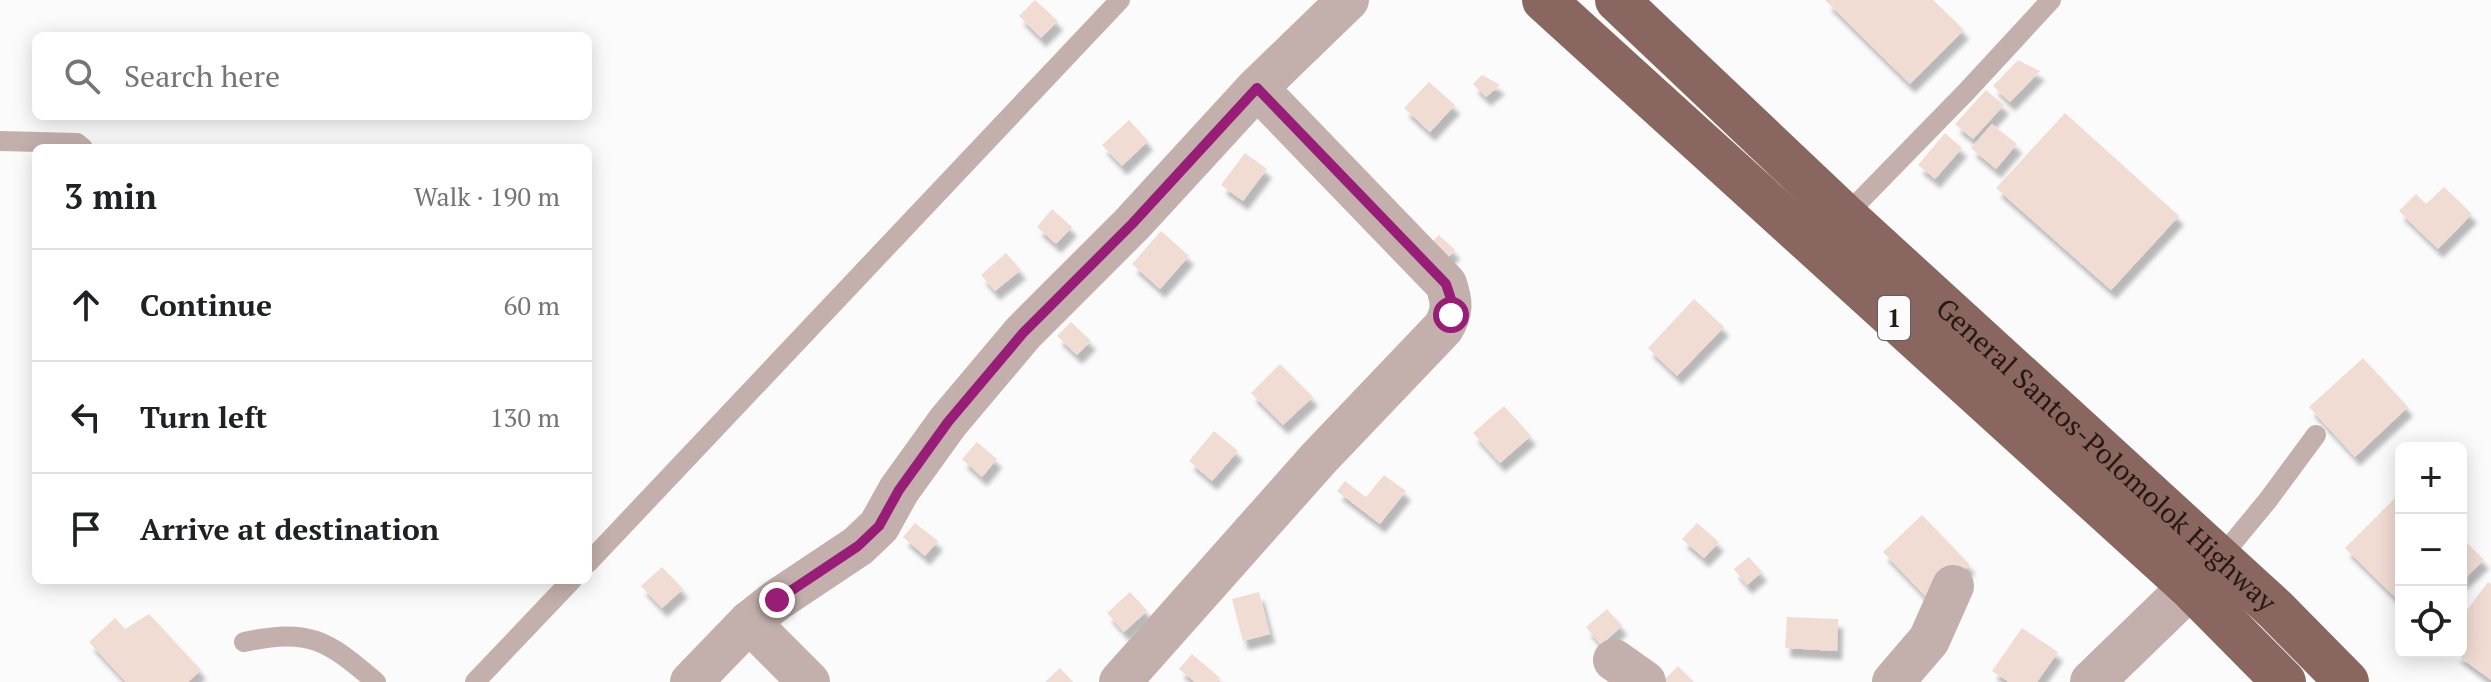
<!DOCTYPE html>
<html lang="en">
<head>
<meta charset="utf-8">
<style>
	:root { --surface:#fff; --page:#f6f6f6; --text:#202124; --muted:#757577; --line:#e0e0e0 }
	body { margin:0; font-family:"PT Serif",serif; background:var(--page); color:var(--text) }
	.controls { position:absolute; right:24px; bottom:24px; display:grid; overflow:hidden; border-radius:12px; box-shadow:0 4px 20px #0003 }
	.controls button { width:72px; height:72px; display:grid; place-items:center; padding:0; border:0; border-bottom:2px solid var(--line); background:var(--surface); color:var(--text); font:40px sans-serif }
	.stop { position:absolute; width:24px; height:24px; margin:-18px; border:6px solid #981d76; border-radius:50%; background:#fff }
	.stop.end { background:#981d76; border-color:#fff; box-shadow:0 2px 8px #0008 }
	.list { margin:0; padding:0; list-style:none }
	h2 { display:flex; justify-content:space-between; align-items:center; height:104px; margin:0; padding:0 32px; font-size:34px }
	h2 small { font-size:26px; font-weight:400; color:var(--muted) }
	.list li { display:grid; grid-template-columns:52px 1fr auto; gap:24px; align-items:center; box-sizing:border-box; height:112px; padding:0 32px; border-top:2px solid var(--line) }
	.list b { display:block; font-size:30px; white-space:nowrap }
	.list em { font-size:26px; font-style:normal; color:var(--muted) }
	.icon { flex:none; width:44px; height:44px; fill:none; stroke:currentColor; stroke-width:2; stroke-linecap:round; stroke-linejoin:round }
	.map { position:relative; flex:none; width:2491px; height:682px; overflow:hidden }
	.search { position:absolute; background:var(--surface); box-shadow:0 4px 20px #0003; left:32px; top:32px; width:560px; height:88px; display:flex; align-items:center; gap:20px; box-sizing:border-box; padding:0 28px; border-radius:12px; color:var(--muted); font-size:30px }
	.panel { position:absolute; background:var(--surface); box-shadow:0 4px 20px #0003; left:32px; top:144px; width:560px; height:440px; border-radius:12px }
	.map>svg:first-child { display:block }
	.building { fill:#f1dcd3; filter:url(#shadow) }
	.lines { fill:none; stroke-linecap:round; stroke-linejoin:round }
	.service { stroke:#c3b0ac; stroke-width:20 }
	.minor { stroke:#c3b0ac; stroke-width:42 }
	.tertiary { stroke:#c3b0ac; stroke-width:44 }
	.trunk { stroke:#896660; stroke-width:44 }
	.route { stroke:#981d76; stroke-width:10 }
	.labels { text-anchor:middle; stroke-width:7; stroke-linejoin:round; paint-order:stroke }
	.shield { fill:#fbfbfb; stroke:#665d58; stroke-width:2 }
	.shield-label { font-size:26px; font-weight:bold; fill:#261912 }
	.street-label { font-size:28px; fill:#261912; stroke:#fbfbfb }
</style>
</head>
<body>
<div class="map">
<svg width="2491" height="682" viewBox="0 0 2491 682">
	<defs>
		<filter id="shadow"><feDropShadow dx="5" dy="9" stdDeviation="2" flood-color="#0004"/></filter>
	</defs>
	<rect width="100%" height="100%" fill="#fbfbfb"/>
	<!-- building -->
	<g class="building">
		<polygon points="1035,0 1058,21 1041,38 1019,16"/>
		<polygon points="1825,0 1933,0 1964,30 1910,84"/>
		<polygon points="2018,60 2040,71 2010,102 1993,86"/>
		<polygon points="1482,75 1500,85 1486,97 1473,84"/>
		<polygon points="1429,82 1455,105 1430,132 1404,108"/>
		<polygon points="1986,90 2004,105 1973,139 1955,124"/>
		<polygon points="2065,113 2179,216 2111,290 1996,188"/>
		<polygon points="1129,120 1148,141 1122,166 1102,145"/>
		<polygon points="1992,124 2017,144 1996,169 1971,148"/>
		<polygon points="1945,133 1962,148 1935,179 1918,165"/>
		<polygon points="1245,153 1267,169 1243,201 1221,185"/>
		<polygon points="2444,187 2472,214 2438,249 2399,211 2416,194 2426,204"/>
		<polygon points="1052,209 1072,227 1056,244 1037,227"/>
		<polygon points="1161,231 1189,256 1160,289 1132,264"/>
		<polygon points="1439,235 1455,250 1443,263 1427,247"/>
		<polygon points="1006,253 1021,270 995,291 981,275"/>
		<polygon points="1694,299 1724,327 1677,376 1648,348"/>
		<polygon points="1071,322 1091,341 1077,355 1057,336"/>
		<polygon points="2363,358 2408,407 2355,457 2309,407"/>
		<polygon points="1280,364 1313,397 1283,425 1251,393"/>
		<polygon points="1504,406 1531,436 1500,463 1473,433"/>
		<polygon points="1214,431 1238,451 1212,481 1189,461"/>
		<polygon points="977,442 997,459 982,477 962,459"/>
		<polygon points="1384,475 1406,491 1380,524 1337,491 1345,481 1366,497"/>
		<polygon points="2401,492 2401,603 2345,548"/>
		<polygon points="1922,515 1970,565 1931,602 1883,552"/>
		<polygon points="915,523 938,541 925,556 903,537"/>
		<polygon points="1697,523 1719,542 1704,558 1682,539"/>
		<polygon points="2461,537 2484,560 2461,582"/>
		<polygon points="1749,557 1762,572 1747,585 1734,569"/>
		<polygon points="662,567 683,589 662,608 641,586"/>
		<polygon points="2488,582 2491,584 2491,680 2453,652 2461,652 2461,618"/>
		<polygon points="1130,592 1147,611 1124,632 1107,613"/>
		<polygon points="1259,592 1270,634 1243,641 1232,599"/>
		<polygon points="1607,609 1622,626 1601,645 1586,627"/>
		<polygon points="149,614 201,670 188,682 126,682 89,642 115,618 125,629"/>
		<polygon points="1787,617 1838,619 1837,651 1785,648"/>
		<polygon points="2022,628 2058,652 2037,682 2009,682 1992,671"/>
		<polygon points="1192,654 1220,678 1216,682 1195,682 1179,669"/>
		<polygon points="1678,666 1694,682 1662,682"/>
		<polygon points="1060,668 1073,682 1045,682"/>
	</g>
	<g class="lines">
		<!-- service -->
		<g class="service">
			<polyline points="0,141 77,143 83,148"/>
			<polyline points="1845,216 1967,91 2051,0"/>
			<polyline points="2220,558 2268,500 2316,435"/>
			<polyline points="588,563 1120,0"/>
			<path d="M244 642C310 628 327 640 376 682"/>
			<polyline points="475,682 572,580"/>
		</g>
		<!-- minor -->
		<g class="minor">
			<polyline points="749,622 809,682"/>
			<polyline points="1614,660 1645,682"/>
			<polyline points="691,682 749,622 777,600 858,546 879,526 899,490 948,422 1023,333 1132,224 1257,88 1348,0"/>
			<path d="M1120 682 1319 458 1443 328C1453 312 1452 302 1446 284L1257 88"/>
			<polyline points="1893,682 1929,640 1953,586"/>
		</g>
		<!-- tertiary -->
		<polyline class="tertiary" points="2092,682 2217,561"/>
		<!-- trunk -->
		<g class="trunk">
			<polyline points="1544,0 2191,588 2284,682"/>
			<path id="s1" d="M1617 0 1845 216 2275 609 2347 682"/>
		</g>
	</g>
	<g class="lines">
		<!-- route -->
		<polyline class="route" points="777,600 858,546 879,526 899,490 948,422 1023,333 1132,224 1257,88 1446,284 1451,299 1451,315"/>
	</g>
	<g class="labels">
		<!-- shield labels -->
		<rect class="shield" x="1878" y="296" width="32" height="44" rx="6"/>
		<g class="shield-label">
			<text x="1894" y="327">1</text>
		</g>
		<!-- street labels -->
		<g class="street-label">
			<text dy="10" stroke="none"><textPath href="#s1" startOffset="668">General Santos-Polomolok Highway</textPath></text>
		</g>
	</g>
</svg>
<div class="controls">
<button>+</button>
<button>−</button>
<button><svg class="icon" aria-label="locate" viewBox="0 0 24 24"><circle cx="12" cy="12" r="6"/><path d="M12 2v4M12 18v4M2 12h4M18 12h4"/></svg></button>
</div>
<div class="stop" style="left:1451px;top:315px"></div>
<div class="stop end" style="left:777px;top:600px"></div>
<div class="search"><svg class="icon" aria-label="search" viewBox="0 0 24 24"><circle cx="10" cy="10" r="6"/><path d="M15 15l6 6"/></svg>Search here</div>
<section class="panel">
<h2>3 min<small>Walk · 190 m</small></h2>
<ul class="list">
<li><svg class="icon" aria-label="ahead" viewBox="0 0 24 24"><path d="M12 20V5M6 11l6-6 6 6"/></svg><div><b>Continue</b></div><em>60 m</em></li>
<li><svg class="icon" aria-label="left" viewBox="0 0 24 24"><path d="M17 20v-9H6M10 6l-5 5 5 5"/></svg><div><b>Turn left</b></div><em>130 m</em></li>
<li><svg class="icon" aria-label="arrive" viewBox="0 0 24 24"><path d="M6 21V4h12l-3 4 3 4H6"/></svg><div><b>Arrive at destination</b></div></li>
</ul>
</section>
</div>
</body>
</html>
